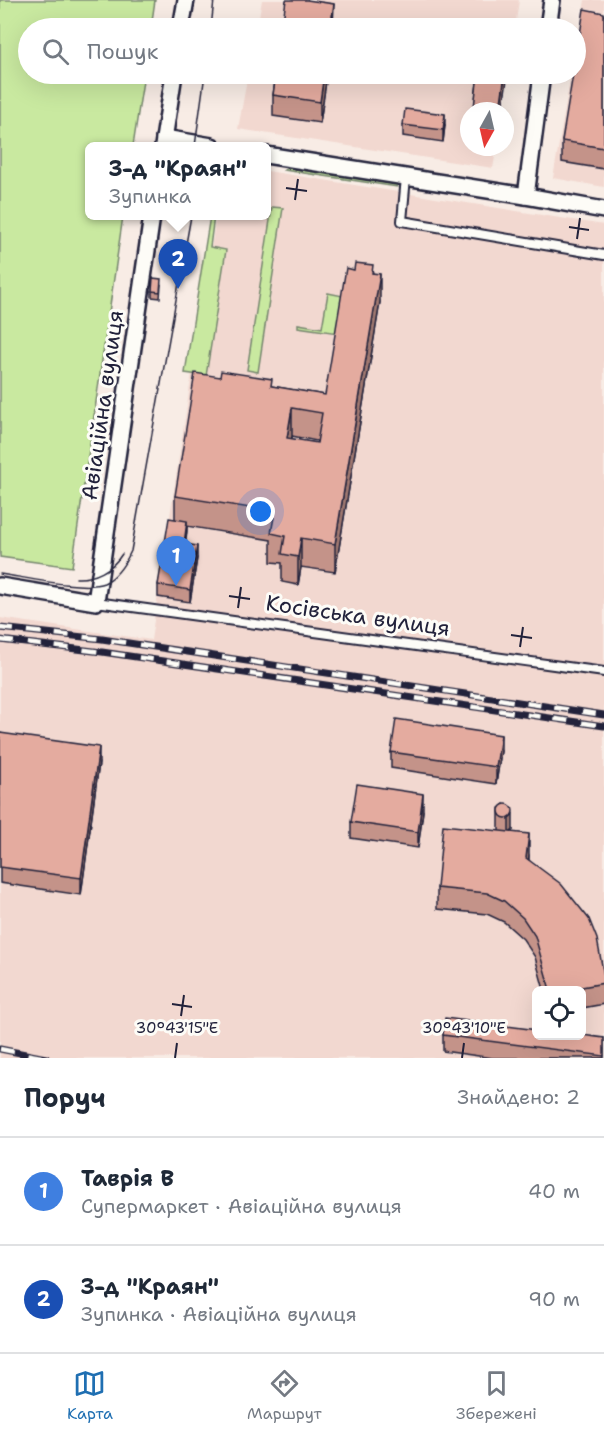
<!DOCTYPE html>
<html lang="uk">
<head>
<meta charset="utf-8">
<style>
	:root { --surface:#fff; --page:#f2f2f3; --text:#1f2937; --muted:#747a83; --line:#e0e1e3; --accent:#1f6fb2 }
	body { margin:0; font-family:"Shantell Sans",sans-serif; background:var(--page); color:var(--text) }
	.controls { position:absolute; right:18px; bottom:18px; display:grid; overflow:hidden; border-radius:9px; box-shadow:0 6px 24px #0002 }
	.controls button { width:54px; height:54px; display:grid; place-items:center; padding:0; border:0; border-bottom:2px solid var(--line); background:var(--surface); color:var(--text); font:30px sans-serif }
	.compass { position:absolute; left:460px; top:102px; width:54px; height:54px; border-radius:50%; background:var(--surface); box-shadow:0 6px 24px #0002; rotate:188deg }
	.you { position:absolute; left:261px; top:512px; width:21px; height:21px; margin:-15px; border:4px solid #fff; border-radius:50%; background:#1a73e8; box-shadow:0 0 0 9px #1a73e833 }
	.badge { display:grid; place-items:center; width:39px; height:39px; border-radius:50%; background:var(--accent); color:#fff; font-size:20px; font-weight:700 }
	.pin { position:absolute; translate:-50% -50px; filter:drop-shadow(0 2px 3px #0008) }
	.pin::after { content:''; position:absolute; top:32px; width:21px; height:18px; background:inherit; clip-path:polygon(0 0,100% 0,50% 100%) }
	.popup { position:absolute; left:85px; top:142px; width:186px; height:78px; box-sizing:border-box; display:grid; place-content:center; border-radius:9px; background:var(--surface); filter:drop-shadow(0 2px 4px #0005); font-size:20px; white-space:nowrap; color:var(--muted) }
	.popup b { font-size:22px; color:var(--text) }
	.popup::after { content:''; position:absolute; left:50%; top:100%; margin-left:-12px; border:12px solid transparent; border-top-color:var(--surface) }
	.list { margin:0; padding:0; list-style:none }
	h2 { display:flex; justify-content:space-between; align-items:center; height:78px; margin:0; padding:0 24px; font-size:26px }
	h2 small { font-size:20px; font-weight:400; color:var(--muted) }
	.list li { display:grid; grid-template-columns:39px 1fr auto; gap:18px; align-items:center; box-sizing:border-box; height:108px; padding:0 24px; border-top:2px solid var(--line) }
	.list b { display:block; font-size:22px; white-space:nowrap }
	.list p { margin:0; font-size:20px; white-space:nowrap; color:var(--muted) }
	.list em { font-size:20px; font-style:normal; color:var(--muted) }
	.icon { flex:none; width:33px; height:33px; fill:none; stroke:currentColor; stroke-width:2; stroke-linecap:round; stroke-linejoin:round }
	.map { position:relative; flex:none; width:604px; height:1058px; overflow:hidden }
	.search { position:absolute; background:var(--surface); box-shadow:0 6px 24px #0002; left:18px; right:18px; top:18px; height:66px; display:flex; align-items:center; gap:15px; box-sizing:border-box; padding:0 21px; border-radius:33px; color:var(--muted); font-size:22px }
	.sheet { height:294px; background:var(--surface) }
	nav { display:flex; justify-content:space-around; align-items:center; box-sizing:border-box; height:84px; border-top:2px solid var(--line); background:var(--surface); font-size:16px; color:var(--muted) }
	nav a { display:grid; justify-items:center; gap:3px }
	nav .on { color:var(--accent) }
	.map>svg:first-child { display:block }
	.built { fill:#f2d8d0; fill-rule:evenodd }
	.green { fill:#c9e9a0; stroke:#76866e; stroke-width:1.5 }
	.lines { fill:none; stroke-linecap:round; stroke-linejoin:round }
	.lane-casing { stroke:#22223b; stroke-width:12 }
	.street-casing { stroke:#22223b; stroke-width:20 }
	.lane { stroke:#fdfcf7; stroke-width:8 }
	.street { stroke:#fdfcf7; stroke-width:15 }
	.tram { stroke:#22223b; stroke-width:1.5 }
	.rail-casing { stroke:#22223b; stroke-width:7 }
	.rail { stroke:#fdfcf7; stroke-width:4.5; stroke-dasharray:14; stroke-linecap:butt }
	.wall { fill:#c49389; stroke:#22223b; stroke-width:1.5; fill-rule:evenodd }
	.shaded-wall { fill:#a0786f; stroke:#22223b; stroke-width:1.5 }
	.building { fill:#e4ab9f; stroke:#22223b; stroke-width:1.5; fill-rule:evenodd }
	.ticks { fill:none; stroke:#22223b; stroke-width:2 }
	.labels { text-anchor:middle; stroke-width:6; stroke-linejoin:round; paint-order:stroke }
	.street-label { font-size:22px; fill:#22223b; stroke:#fdfcf7 }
	.ticks-label { font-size:15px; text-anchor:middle; fill:#22223b; stroke:#fdfcf7; stroke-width:6; stroke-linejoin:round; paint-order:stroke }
</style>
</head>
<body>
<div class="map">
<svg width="604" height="1058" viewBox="0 0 604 1058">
	<rect width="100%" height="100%" fill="#f8ece5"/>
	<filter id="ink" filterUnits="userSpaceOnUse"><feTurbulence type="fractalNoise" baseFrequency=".0167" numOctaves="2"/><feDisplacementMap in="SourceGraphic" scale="12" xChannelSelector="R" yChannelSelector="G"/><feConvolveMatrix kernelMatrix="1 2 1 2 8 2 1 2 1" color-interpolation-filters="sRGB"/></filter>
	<g filter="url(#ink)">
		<!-- built -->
		<g class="built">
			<polygon points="262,0 519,0 515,28 257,28"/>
			<polygon points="585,0 604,0 604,187 553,178 571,74 576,74 576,51"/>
			<polygon points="248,74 508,74 502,111 469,111 469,147 497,147 493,168 238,129"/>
			<path d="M267 171 604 225V1058H0V618L151 640 216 216H266ZM536 990H582V1036H536Z"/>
		</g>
		<!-- green -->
		<g class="green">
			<polygon points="0,0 155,0 151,28 28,28 28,74 144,74 133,146 90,146 90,216 123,216 72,567 0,557"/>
			<polygon points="291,166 398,183 397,187 284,170"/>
			<polygon points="272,207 283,208 258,372 247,370"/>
			<polygon points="210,216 214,216 210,247 226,250 206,376 185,373"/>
			<polygon points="328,293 343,296 338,333 298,327 298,324 322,328"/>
		</g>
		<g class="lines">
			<defs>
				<g id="lane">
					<polyline points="406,177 402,221 604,255"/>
					<polyline points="96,602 604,672"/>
				</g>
				<g id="street">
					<polyline points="181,28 186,0"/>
					<polyline points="548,28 552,0"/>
					<polyline points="164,138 212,146"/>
					<polyline points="163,146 174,74"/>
					<polyline points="266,155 526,196 604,210"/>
					<polyline points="526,196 542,74"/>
					<polyline points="0,586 96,602 152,216"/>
				</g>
			</defs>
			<!-- lane casing -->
			<use href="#lane" class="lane-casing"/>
			<!-- street casing -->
			<use href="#street" class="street-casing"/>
			<!-- lane -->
			<use href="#lane" class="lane"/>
			<!-- street -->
			<use href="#street" class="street"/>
			<!-- tram -->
			<g class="tram">
				<polyline points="211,28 214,0"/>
				<polyline points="195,146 205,74"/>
				<path d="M0 574C23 577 84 591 104 583 117 577 125 564 131 551L191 216"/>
				<path d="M76 578C94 579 112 570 122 554"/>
			</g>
			<defs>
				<g id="rail">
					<polyline points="0,628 102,639 604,715"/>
					<polyline points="0,640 102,652 604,726"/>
					<polyline points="0,1049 46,1058"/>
				</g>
			</defs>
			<!-- rail casing -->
			<use href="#rail" class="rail-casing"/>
			<!-- rail -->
			<use href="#rail" class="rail"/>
		</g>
		<!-- wall -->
		<g class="wall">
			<polygon points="604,13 604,169 562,162 562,141"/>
			<polygon points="276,74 327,74 320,123 273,116 273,95"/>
			<polygon points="478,74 502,111 474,111"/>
			<polygon points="403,125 445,125 443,142 403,136"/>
			<polygon points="472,147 497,147 497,150"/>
			<path d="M373 273 380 302 335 572 301 567 298 585 282 582V563L271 562V540L187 526 185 544 197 558 190 602 158 597V585L175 519V496L272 386 325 395ZM292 436 317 441V443L292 439Z"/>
			<polygon points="161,285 160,298 152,297 152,291"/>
			<polygon points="0,733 99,763 81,895 0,883"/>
			<polygon points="501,751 496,784 391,768 391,752"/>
			<polygon points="504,804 513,830 511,832 529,855 529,860 604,983 604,1004 582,1008 582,990 544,990 535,957 523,939 504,922 487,914 437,909 437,888 499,831 499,808"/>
			<polygon points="423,811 418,848 351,838 351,822"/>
			<polygon points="443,1035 604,1038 604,1058 493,1058 443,1051"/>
		</g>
		<!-- shaded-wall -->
		<g class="shaded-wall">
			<polygon points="334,4 333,28 330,28"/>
			<polygon points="324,74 327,74 320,123 320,102"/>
			<polygon points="505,74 508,74 502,111 500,111"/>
			<polygon points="445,114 445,125 443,142 443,130"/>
			<polygon points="380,274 380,302 335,572 335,544"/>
			<polygon points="292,408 292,436 287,466 287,438"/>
			<polygon points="187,521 187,532 184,555 184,544"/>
			<polygon points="301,538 301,567 298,585 298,557"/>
			<polygon points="197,546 197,558 190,602 190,590"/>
			<polygon points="501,735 501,751 496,784 496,767"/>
			<polygon points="99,747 99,763 81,895 81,878"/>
			<polygon points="423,794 423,811 418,848 418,832"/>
			<polygon points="513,814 513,830 509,834 509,818"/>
			<polygon points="529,834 529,855 526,879 526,858"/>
		</g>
		<!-- building -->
		<g class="building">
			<polygon points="286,0 307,0 334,4 330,28 282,28"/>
			<polygon points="584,9 604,13 604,148 562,141 573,74 576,74 576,60"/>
			<polygon points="276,74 324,74 320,102 273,95"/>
			<polygon points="478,74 505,74 500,110 474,107"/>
			<polygon points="405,109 445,114 443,130 403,125"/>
			<path d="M355 263 373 265 372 273 380 274 335 544 301 538 298 557 282 554 285 536 271 533 275 512 175 496 195 373 220 377 221 371 272 379 271 386 325 395 346 268 354 270ZM292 408 322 413 317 443 287 438Z"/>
			<polygon points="153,278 161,279 160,292 152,291"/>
			<polygon points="169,518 187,521 184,544 197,546 190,590 158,585"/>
			<polygon points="396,719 501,735 496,767 391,752"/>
			<polygon points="0,733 99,747 81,878 0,867"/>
			<polygon points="357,784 423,794 418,832 351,822"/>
			<circle cx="506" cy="811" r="7"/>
			<polygon points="443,825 529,834 526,858 561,884 589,919 597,939 604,976 604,983 565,990 550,990 535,936 523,918 504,901 487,893 437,888"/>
			<polygon points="445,1018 537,1030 537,1035 582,1035 604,1038 604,1056 443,1035"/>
		</g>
	</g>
	<!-- ticks -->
	<path class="ticks" d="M286 188 307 191M295 200 298 179M569 227 589 230M577 239 580 218M229 596 250 599M238 608 241 587M511 635 532 638M520 647 523 627M172 1004 192 1007M181 1016 184 995M175 1058 177 1043M462 1058 464 1043"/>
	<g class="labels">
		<!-- street labels -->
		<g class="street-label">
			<text transform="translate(102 405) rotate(-82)" y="8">Авіаційна вулиця</text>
			<text transform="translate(358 615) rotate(8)" y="8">Косівська вулиця</text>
		</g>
	</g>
	<g class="ticks-label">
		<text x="177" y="1033">30°43'15"E</text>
		<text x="464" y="1033">30°43'10"E</text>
	</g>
</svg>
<div class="controls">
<button><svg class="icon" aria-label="locate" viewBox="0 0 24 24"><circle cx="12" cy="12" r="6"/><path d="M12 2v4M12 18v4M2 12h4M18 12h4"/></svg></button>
</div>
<svg class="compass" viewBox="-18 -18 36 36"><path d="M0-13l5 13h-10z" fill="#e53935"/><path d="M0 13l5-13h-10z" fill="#747a83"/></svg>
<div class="you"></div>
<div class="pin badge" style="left:176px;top:586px;background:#3f7fe0">1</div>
<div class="pin badge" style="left:178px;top:289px;background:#1a4fb4">2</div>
<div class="popup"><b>З-д &quot;Краян&quot;</b>Зупинка</div>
<div class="search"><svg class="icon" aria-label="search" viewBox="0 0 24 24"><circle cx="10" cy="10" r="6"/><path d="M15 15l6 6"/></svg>Пошук</div>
</div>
<section class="sheet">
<h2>Поруч<small>Знайдено: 2</small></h2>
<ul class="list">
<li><span class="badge" style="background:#3f7fe0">1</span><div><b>Таврія В</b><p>Супермаркет · Авіаційна вулиця</p></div><em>40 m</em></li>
<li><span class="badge" style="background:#1a4fb4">2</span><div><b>З-д &quot;Краян&quot;</b><p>Зупинка · Авіаційна вулиця</p></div><em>90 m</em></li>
</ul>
</section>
<nav>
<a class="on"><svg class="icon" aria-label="map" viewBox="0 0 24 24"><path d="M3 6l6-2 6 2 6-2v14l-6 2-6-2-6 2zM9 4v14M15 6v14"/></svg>Карта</a>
<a><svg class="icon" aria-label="directions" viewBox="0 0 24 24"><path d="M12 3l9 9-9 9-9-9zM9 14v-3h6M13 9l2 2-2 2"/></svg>Маршрут</a>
<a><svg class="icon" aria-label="saved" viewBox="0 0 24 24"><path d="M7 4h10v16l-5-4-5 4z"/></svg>Збережені</a>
</nav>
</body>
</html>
